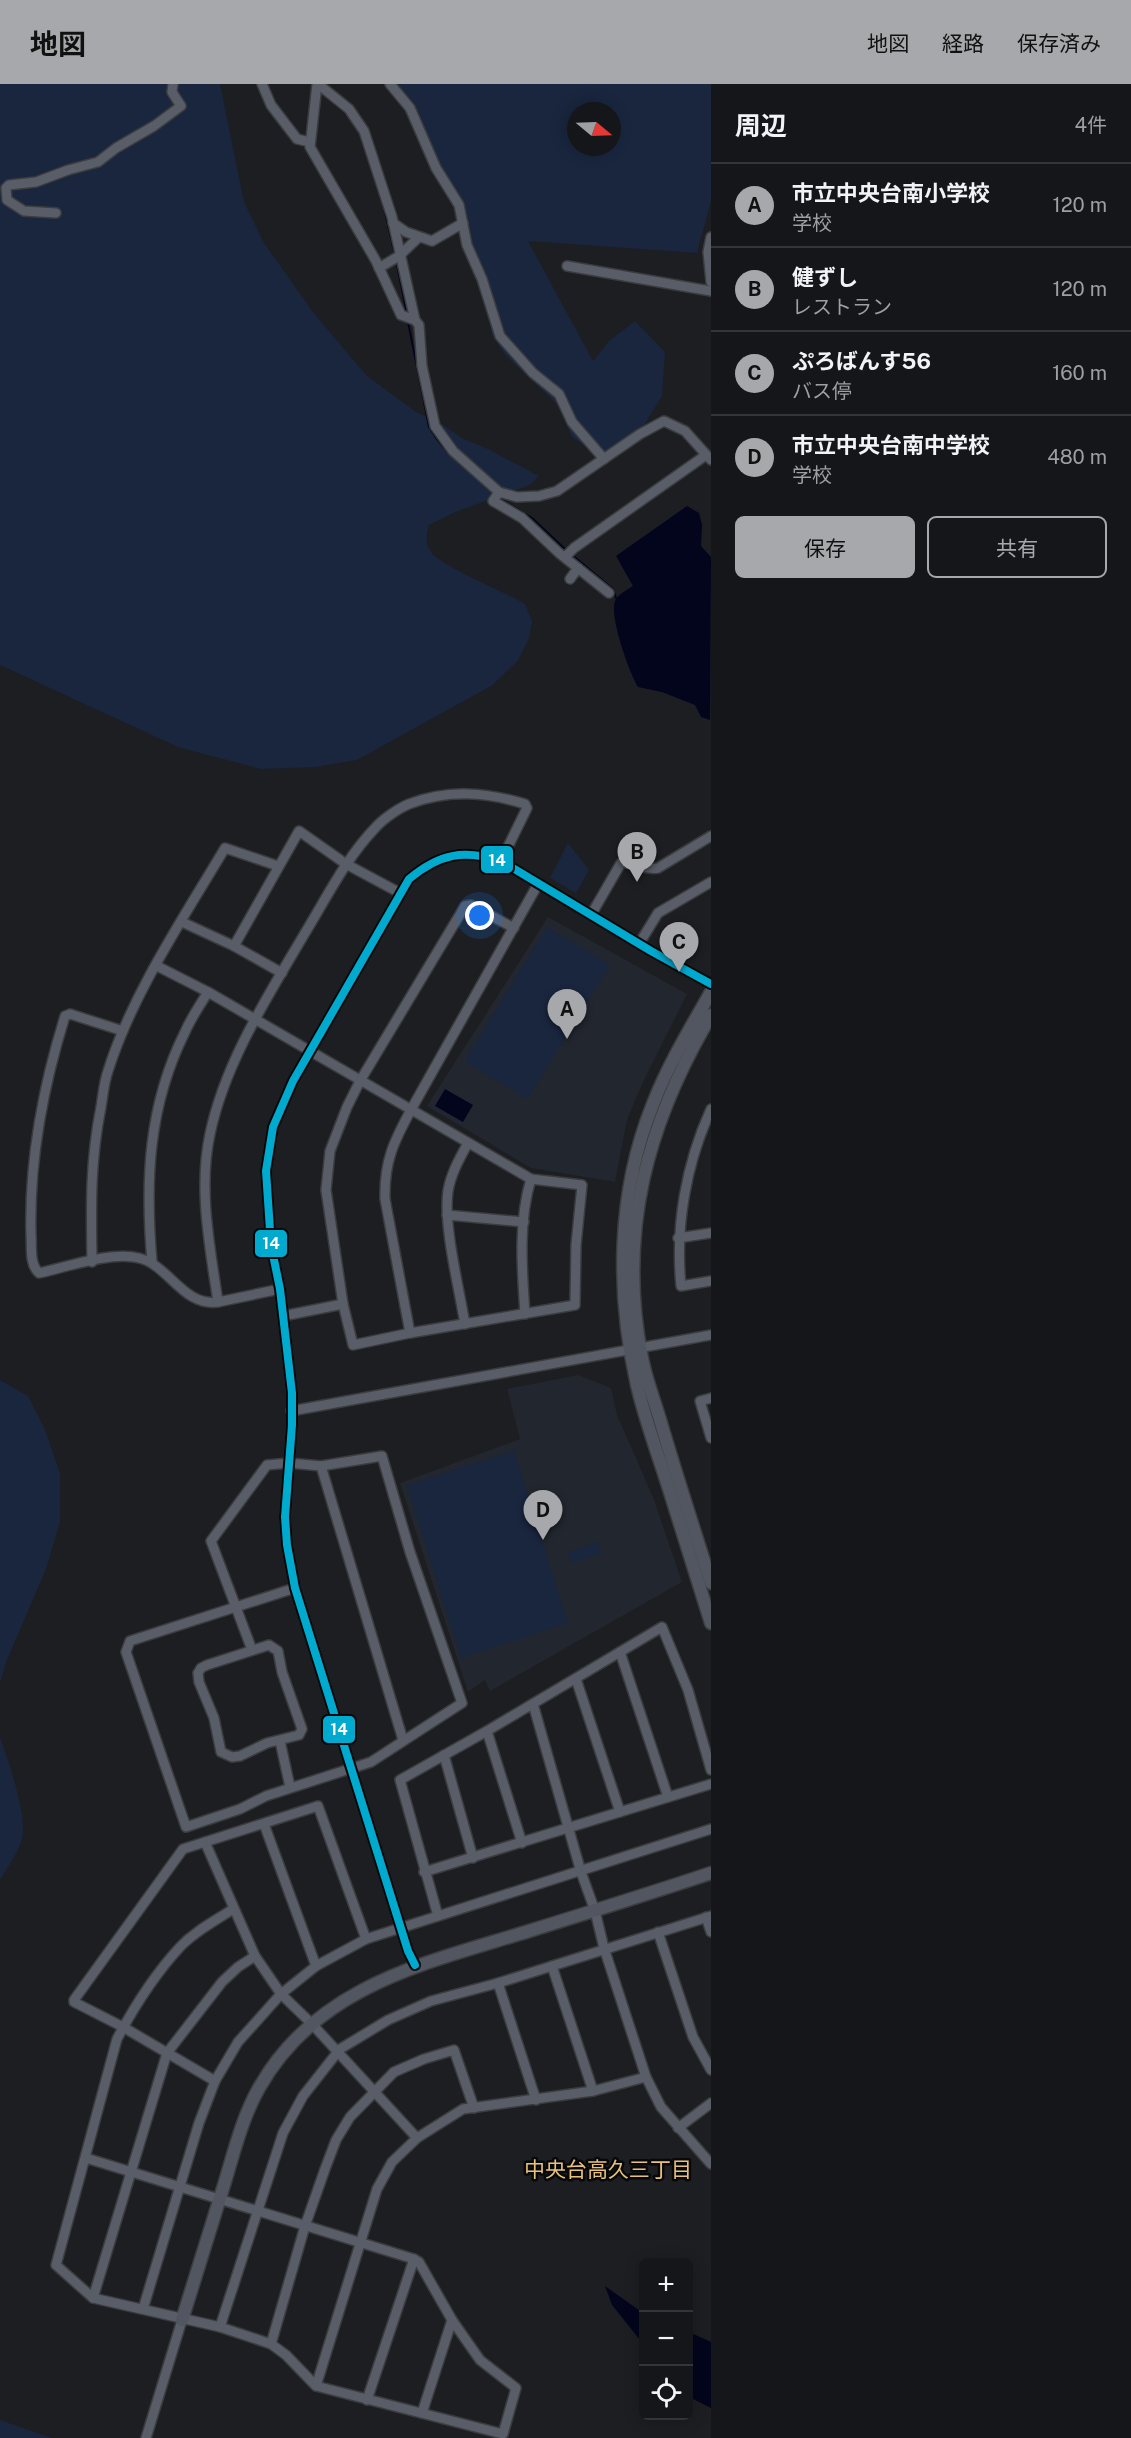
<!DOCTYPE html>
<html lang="ja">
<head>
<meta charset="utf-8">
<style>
	:root { --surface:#151619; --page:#222326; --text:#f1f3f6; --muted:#9d9fa2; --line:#343538; --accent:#a6a8ab }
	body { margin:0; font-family:"Public Sans","Noto Sans JP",sans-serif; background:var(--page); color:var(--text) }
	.controls { position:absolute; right:18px; bottom:18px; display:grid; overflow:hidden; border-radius:9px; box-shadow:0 3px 15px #0003 }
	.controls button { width:54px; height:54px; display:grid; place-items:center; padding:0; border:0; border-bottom:2px solid var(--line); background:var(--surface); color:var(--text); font:30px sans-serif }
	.compass { position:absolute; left:567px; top:18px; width:54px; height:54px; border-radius:50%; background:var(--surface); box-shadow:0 3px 15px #0003; rotate:109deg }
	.you { position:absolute; left:480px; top:832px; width:21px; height:21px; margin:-15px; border:4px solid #fff; border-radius:50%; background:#1a73e8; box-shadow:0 0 0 9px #1a73e833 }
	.badge { display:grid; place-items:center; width:39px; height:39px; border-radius:50%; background:var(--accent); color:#111; font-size:20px; font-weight:700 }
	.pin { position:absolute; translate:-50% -50px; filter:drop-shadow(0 2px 3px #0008) }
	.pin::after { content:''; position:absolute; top:32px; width:21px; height:18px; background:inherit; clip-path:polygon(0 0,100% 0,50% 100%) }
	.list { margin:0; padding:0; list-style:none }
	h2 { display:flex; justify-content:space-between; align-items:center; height:78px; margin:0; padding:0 24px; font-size:26px }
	h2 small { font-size:20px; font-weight:400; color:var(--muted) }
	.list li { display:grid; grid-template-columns:39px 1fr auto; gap:18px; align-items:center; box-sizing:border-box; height:84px; padding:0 24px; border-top:2px solid var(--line) }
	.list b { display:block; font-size:22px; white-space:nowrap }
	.list p { margin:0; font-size:20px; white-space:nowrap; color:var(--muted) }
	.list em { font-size:20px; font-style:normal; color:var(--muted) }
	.actions { display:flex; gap:12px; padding:18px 24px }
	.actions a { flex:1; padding:14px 0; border:2px solid var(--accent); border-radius:9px; text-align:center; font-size:21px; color:var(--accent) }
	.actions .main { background:var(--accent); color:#111 }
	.icon { flex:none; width:33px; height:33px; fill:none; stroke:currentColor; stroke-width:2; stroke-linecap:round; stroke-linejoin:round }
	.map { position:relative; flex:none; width:711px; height:2354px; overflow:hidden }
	header { display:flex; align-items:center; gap:36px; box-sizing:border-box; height:84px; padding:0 30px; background:var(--accent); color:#111 }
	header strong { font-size:28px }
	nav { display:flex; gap:33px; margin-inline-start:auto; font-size:21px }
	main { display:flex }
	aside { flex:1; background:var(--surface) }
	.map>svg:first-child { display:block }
	.built { fill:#22262f }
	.green { fill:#19263e; fill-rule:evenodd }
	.water { fill:#03051c }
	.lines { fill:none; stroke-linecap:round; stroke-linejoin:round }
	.stream { stroke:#03051c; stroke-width:2 }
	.street-casing { stroke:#3b3c3e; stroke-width:12 }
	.secondary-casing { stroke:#3b3c3e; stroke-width:15 }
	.street { stroke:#585d67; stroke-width:9 }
	.secondary { stroke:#515660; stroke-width:12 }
	.bus-1-casing { stroke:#070809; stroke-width:12 }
	.bus-1 { stroke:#00a9ce; stroke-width:8 }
	.labels { text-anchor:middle; stroke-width:5; stroke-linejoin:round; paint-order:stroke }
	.neighbourhood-label { font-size:21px; fill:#e9c17a; stroke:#070809 }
	.line-badge { stroke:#070809; stroke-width:2 }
	.badge-label { font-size:16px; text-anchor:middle; font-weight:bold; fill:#fff }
</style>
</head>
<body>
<header>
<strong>地図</strong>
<nav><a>地図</a><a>経路</a><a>保存済み</a></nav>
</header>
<main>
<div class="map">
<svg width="711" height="2354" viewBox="0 0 711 2354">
	<rect width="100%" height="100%" fill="#1c1e21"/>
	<!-- built -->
	<g class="built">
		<polygon points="548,833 687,910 642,1000 627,1036 615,1098 531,1084 427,1022"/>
		<polygon points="578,1291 611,1304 617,1331 653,1413 682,1498 490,1607 485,1596 468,1608 400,1399 520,1355 507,1305"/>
	</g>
	<!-- green -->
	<g class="green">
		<path d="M0 0H220L244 118 264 159 313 228 366 291 416 328 437 337 462 354 488 365 539 392 530 401 458 427 429 441C426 451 425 459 431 468 439 481 507 509 525 520L532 537 529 554 518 577 491 602 357 676 316 683 261 685 178 663 0 581Z"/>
		<path d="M394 0H711V117L697 169 528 157 593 277 609 257 635 237 665 268 662 312 643 343 603 375 572 353 557 320 506 272 492 251 485 210 467 171 469 154 460 128ZM576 27H612V63H576Z"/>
		<polygon points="568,759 589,786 576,809 550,794"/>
		<polygon points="547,843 610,881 527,1015 465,977"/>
		<polygon points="0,1296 28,1312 45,1346 60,1389 60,1438 46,1485 7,1576 0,1599"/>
		<polygon points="514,1367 568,1539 461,1574 407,1401"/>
		<polygon points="597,1458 601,1469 572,1479 568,1468"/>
		<path d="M0 1654C9 1677 25 1726 23 1750 22 1762 7 1785 0 1796Z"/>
		<polygon points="0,2336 52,2354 0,2354"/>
	</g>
	<!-- water -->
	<g class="water">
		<path d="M687 422 699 429 702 441 701 462 711 473 710 636 701 633 695 621 662 608 638 603C629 588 609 532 615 517 618 510 627 506 633 502L616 472Z"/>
		<polygon points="445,1005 473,1021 463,1038 435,1022"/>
		<polygon points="605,2202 643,2229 643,2265 640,2256 612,2221"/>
		<polygon points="689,2248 711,2258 711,2324 689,2313"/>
	</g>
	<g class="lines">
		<!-- stream -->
		<g class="stream">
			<polyline points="319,7 349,32"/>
			<polyline points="382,115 395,171"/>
			<polyline points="396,176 407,230"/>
			<polyline points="408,238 429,343 437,355 448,368"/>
			<polyline points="459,378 494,410"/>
			<polyline points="499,414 532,434 567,467"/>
			<polyline points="572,471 613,505 616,514"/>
		</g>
		<defs>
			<g id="street">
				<polyline points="262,0 271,21 297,55 310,58"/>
				<polyline points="317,0 310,63 376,177 401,231 415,236 419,241 422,282 435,342 453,367 499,408 517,413 539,412 557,407 640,350 664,337 685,347 711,376"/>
				<polyline points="318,0 349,25 364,47 392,133 415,236"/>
				<polyline points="390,0 410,24 436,84 459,121 467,161 482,195 500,252 533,289 559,310 572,338 604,375"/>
				<polyline points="56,129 24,127 7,116 6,104 9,101 36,98 68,86 98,78 116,64 154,42 181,22 172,8 173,0"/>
				<polyline points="393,139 406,148 432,157 463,139"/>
				<polyline points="711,153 708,168 711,198"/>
				<polyline points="567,182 711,207"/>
				<polyline points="379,184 399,172 419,153"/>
				<polyline points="499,408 493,417 522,434 559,469 609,509"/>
				<polyline points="565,473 574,464 706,371"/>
				<polyline points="570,495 578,484"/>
				<path d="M591 831 621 779C634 777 645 787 658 784L711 752"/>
				<polyline points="182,838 234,862 282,889"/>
				<polyline points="639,860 658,829 711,798"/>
				<polyline points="234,862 299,747 346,780 400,809"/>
				<polyline points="157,882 208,908 531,1095 582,1101 576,1161 575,1221 410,1249 353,1261 343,1220 283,1232"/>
				<path d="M123 947 70 930 65 932C43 1003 29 1075 31 1150 32 1162 29 1180 39 1189 67 1183 111 1167 139 1174 169 1181 183 1223 218 1218"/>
				<path d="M711 1025C686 1080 675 1142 681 1202L711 1197"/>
				<polyline points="447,1131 524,1138"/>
				<polyline points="678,1154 711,1149"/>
				<path d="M92 1178C91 1122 90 1078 101 1023 103 1011 104 998 108 987 132 910 184 833 225 764L278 782"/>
				<path d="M152 1178C145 1097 148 1022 185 948 191 934 200 921 208 908"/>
				<path d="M280 1205 218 1218C210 1163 198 1105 210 1050 225 978 268 912 305 849 327 813 346 774 376 743 383 735 399 724 409 720 449 705 486 708 525 720L527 724 501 777"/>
				<polyline points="343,1220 326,1106 330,1067 347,1023 360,997 465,822 471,821 514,844"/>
				<path d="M525 1230C522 1186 518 1137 531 1095"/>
				<path d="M465 1240C459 1204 443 1140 448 1107 451 1089 460 1074 468 1059"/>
				<path d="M410 1249 385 1115C384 1077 394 1057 412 1024L538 800"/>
				<polyline points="711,1314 700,1317 711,1354"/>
				<polyline points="291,1327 711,1251"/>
				<polyline points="321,1382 403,1656"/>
				<polygon points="269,1561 278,1567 282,1588 302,1645 299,1651 267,1659 240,1672 232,1673 221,1668 214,1634 199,1598 198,1589 201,1584 207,1581"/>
				<polyline points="252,1566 211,1457 267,1381 289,1379 321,1382 382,1372 410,1468 462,1619 371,1678 266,1712 240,1725 186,1743 126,1568 130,1557 295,1504"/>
				<polyline points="620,1568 668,1713"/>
				<polyline points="576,1595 620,1728"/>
				<polyline points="533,1620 581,1788 595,1827 604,1864 646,1993 661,2023 711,2080"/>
				<polyline points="487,1647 522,1759"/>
				<polyline points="280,1657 290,1703"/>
				<polyline points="444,1671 473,1774"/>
				<polyline points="264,1740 316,1882"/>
				<polyline points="205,1758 255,1872 281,1910 312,1940 417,2054"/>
				<polyline points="424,1788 711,1700"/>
				<polyline points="438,1832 400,1696 487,1647 662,1543 688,1606 711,1686"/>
				<polyline points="706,1833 711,1848"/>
				<polyline points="658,1848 693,1953 711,1986"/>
				<path d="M415 1881 408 1867 295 1504 287 1461 285 1433 292 1341V1309L280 1205 271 1161 266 1087 273 1043 293 997 409 795C439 770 463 765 501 777L651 867 711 900"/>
				<polyline points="552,1882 593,2007"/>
				<polyline points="498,1899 536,2016"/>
				<polyline points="215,1997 123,1943 74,1918 74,1916 183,1765 318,1722 366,1855"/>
				<polyline points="678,2044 711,2019"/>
				<path d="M86 2074 414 2175 419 2178 452 2236 480 2276 516 2304 503 2350 316 2302 286 2271 271 2260 220 2243 93 2214 56 2181 117 1955C134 1923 155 1890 180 1863 195 1847 215 1837 233 1825"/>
				<polyline points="93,2214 167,1969 222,1898 238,1883 255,1872"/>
				<polyline points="143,2225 199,2039 215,1997 238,1958 281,1910 316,1882 366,1855 711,1745"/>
				<polyline points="220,2243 283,2049 303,2012 340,1965 388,1936 431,1917 498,1899 711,1832"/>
				<polyline points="271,2260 305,2142 325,2085 336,2056 350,2033 394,1988 424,1975 454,1966 474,2024"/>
				<polyline points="316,2302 377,2105 392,2078 417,2054 463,2025 593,2007 646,1993"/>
				<polyline points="367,2316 414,2175"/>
				<polyline points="422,2329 452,2236"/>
				<polyline points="146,2354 182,2236"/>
			</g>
			<g id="secondary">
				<path d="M711 908C690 945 668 981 653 1020 617 1109 616 1208 637 1301 645 1336 658 1370 669 1405 683 1449 697 1494 711 1539"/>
				<path d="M711 931C647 1039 617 1149 642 1274 646 1296 655 1318 661 1339 677 1393 694 1446 711 1499"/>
				<path d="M182 2236C196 2191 210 2146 224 2101 234 2068 242 2034 259 2004 317 1901 426 1879 529 1847 590 1828 651 1809 711 1789"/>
			</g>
		</defs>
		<!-- street casing -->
		<use href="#street" class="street-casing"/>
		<!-- secondary casing -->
		<use href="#secondary" class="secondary-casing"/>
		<!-- street -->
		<use href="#street" class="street"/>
		<!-- secondary -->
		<use href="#secondary" class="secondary"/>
		<defs>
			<path id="bus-1" d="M415 1881 408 1867 295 1504 287 1461 285 1433 292 1341V1309L280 1205 271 1161 266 1087 273 1043 293 997 409 795C439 770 463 765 501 777L651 867 711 900"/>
		</defs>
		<!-- bus-1 casing -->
		<use href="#bus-1" class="bus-1-casing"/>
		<!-- bus-1 -->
		<use href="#bus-1" class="bus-1"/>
	</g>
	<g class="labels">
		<!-- neighbourhood labels -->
		<g class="neighbourhood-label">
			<text x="608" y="2093">中央台高久三丁目</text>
		</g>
	</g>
	<g class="line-badge">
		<rect x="480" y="761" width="34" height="29" rx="6" fill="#00a9ce"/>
		<rect x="254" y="1145" width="34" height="29" rx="6" fill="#00a9ce"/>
		<rect x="322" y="1631" width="34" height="29" rx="6" fill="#00a9ce"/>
	</g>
	<g class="badge-label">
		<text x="497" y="782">14</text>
		<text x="271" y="1165">14</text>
		<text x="339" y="1651">14</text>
	</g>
</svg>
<div class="controls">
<button>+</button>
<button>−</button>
<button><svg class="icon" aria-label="locate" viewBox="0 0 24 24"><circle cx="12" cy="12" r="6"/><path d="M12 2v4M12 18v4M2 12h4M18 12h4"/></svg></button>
</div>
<svg class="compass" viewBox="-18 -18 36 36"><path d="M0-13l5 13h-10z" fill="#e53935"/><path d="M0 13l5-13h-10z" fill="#9d9fa2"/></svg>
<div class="you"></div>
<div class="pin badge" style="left:567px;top:955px">A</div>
<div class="pin badge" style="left:637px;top:798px">B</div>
<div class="pin badge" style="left:679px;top:888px">C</div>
<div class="pin badge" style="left:543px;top:1456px">D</div>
</div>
<aside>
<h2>周辺<small>4件</small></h2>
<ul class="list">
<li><span class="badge">A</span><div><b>市立中央台南小学校</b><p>学校</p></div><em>120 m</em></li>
<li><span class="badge">B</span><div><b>健ずし</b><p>レストラン</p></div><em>120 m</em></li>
<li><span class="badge">C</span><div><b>ぷろばんす56</b><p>バス停</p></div><em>160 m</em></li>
<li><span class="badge">D</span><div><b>市立中央台南中学校</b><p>学校</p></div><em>480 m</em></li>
</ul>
<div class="actions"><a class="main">保存</a><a>共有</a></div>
</aside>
</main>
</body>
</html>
